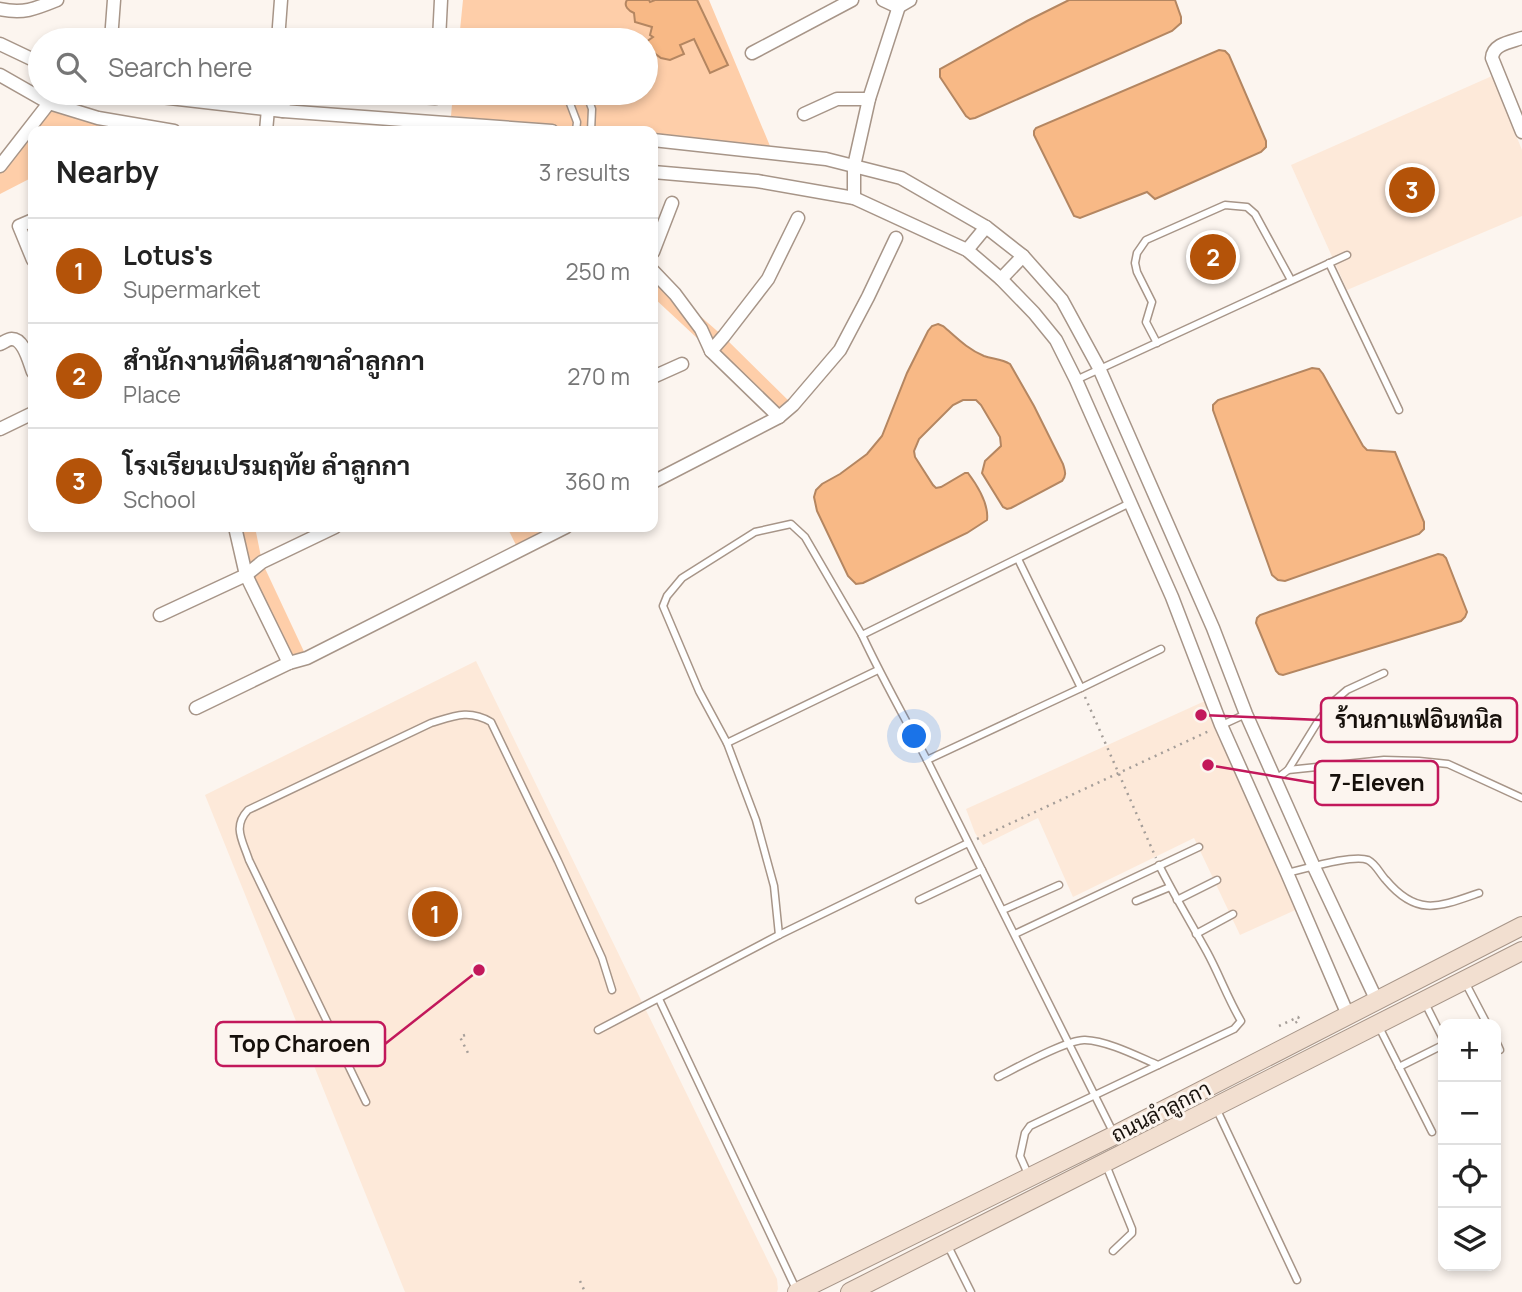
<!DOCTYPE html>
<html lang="en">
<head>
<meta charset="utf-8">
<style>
	:root { --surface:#fff; --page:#f2f2f2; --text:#222; --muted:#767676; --line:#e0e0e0; --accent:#b45309 }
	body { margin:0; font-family:Manrope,Sarabun,sans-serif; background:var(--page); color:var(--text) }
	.controls { position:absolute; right:21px; bottom:21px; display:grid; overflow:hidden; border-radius:14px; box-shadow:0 4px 10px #0003 }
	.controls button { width:63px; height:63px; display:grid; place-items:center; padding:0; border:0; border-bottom:2px solid var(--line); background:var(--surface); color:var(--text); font:35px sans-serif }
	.you { position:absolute; left:915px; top:737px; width:24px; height:24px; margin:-18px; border:5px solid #fff; border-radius:50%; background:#1a73e8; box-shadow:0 0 0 10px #1a73e833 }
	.badge { display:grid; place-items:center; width:46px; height:46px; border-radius:50%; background:var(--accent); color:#fff; font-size:23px; font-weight:700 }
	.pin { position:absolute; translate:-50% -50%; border:4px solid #fff; box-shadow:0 2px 7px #0006 }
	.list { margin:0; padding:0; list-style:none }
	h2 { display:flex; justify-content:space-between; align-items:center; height:91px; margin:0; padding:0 28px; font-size:30px }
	h2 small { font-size:23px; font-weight:400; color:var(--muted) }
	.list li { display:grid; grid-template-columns:46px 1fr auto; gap:21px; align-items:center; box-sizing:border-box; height:105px; padding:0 28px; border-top:2px solid var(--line) }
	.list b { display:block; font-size:26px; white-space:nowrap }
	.list p { margin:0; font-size:23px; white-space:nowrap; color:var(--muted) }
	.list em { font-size:23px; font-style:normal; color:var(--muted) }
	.icon { flex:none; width:38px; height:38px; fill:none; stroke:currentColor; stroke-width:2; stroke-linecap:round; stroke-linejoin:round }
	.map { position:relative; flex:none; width:1522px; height:1292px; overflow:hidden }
	.search { position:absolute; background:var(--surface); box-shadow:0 4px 10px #0003; left:28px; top:28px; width:630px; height:77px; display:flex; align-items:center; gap:18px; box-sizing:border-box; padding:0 24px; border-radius:38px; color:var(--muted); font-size:26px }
	.panel { position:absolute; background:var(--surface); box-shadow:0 4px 10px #0003; left:28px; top:126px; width:630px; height:406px; border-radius:14px }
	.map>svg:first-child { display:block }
	.built { fill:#fde9d9 }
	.green { fill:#fecea9 }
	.water { fill:#f8b986; stroke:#b48661; stroke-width:2 }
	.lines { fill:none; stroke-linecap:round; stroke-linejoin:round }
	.lane-casing { stroke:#a79588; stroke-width:9 }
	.street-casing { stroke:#a79588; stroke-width:15 }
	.secondary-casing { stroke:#a79588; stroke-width:20 }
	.path { stroke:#a59e99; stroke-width:2.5; stroke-dasharray:2 5; stroke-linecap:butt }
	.lane { stroke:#fff; stroke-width:6 }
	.street { stroke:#fff; stroke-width:12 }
	.secondary { stroke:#f2dfd0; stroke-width:18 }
	.labels { text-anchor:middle; stroke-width:6; stroke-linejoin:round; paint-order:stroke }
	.street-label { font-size:21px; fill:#16100b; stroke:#fcf5ef }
	.leader { fill:none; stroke:#c2185b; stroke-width:2.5 }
	.callout-dot { fill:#c2185b; stroke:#fcf5ef; stroke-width:2.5 }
	.callout { fill:#fcf5ef; stroke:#c2185b; stroke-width:2.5 }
	.callout-label { font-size:23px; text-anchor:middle; font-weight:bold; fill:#16100b }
</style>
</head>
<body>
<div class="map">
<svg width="1522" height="1292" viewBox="0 0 1522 1292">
	<rect width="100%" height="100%" fill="#fcf5ef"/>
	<!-- built -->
	<g class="built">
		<polygon points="1492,76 1522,150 1522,216 1347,290 1291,165"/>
		<polygon points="476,661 769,1263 777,1279 778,1289 777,1292 405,1292 205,795"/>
		<polygon points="1205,701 1224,745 1302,907 1240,935 1194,838 1073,897 1038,818 983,845 975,833 966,809"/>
	</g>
	<!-- green -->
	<g class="green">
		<polygon points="463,0 709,0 770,146 653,135 653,131 612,131 451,116 453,93 646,93 646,40 459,40"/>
		<polygon points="49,103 136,125 123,131 33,131 33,177 0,194 0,167"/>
		<polygon points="653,271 675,294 724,337 793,405 779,417 711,351 653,297"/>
		<polygon points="235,527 255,527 262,562 307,658 289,663 246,575"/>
		<polygon points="507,527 536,527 542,539 519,551"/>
	</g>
	<!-- water -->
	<g class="water">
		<path d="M627 0H649L650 2 655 0H697L728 65 710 73 694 39 680 45 684 54 670 60 661 58 646 47V42L653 37 650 35 652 27 635 22 634 13C629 11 623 6 627 0Z"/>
		<polygon points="1069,0 1175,0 1181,17 1181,23 1172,31 975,118 970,119 966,116 940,77 940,69 1027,21"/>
		<polygon points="1219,50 1225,51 1229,55 1266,141 1266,147 1261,152 1155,199 1147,192 1080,218 1074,216 1034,135 1034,131 1036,128"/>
		<path d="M938 324 943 326C956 337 967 349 984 356 993 359 1002 359 1010 364L1034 406 1063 464C1065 471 1067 475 1062 481L1011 508 1007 509 1003 507 982 473 985 461 1001 446 1000 437 981 405 976 400H963L953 405 919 439 914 451 915 457 933 485 936 488 941 487 965 473H968C977 485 989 504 987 520L967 533 863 583 856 584 848 576 817 511 814 497 816 490 822 484 840 474 867 454 882 436 907 373 928 331 932 326Z"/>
		<polygon points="1312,368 1319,369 1323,374 1363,446 1367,450 1395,452 1424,522 1424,529 1419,534 1285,581 1278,580 1272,575 1213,410 1213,405 1218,400"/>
		<polygon points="1438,554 1443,555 1446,558 1467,612 1465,617 1461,621 1283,675 1279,674 1276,671 1256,623 1257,618 1260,615"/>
	</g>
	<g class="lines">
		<defs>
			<g id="lane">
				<polyline points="566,93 577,122 576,131"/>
				<polyline points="586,93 592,109 591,131"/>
				<polyline points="1329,263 1399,410"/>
				<polyline points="1157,343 1146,322 1152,302 1137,272 1135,263 1137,253 1146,240 1225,205 1247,207 1255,214 1291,280"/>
				<polyline points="1076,380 1347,255"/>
				<polyline points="1081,688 1161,649"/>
				<polyline points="1222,725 1246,714"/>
				<polyline points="727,743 878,670"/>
				<polyline points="927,760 1081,688 1018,559"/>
				<polyline points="1288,770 1384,760 1419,761 1448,764 1522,798"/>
				<polyline points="1275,780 1288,770 1317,723 1333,702 1347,690 1384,673"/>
				<path d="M1287 873C1305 869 1353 854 1368 860 1376 864 1380 874 1386 880 1417 917 1439 907 1479 893"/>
				<polyline points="919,900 982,870"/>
				<polyline points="1177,900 1217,880"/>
				<polyline points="1136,901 1170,887"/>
				<polyline points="1003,910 1059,885"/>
				<polyline points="1015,934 1199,847"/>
				<polyline points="1196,934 1233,914"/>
				<polyline points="779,935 774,886 756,820 727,743 699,691 663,606 667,596 682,578 755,532 791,524 805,537 862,635"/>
				<polyline points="1465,982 1487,1024"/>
				<polyline points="659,999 796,1289"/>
				<polyline points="1425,1003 1443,1039"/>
				<polyline points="1378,1025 1432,1132"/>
				<polyline points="598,1030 779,935 968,843"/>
				<polyline points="1496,1041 1500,1050"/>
				<polyline points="1399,1067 1443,1045"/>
				<path d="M998 1077C1016 1068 1068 1039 1085 1040 1108 1041 1137 1056 1158 1065"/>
				<path d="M366 1102 249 860C243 841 232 827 248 810L431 723C454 716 469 709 491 722L558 861 602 958 612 990"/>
				<polyline points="1216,1108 1297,1280"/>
				<path d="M1114 1134C1053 1010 991 886 928 762 906 720 882 678 862 635L1130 503"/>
				<polyline points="1106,1165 1132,1229 1132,1233 1113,1251"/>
				<path d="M1028 1174 1020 1156 1025 1133 1030 1126 1234 1029 1241 1021C1228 999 1219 974 1207 952 1191 923 1174 895 1159 865"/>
				<polyline points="947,1244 971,1292"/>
			</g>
			<g id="street">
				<polyline points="883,0 898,7 910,0"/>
				<path d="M0 9C23 14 35 9 57 0"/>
				<path d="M1522 38C1510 42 1493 44 1492 58L1522 132"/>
				<polyline points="111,40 114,0"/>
				<polyline points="278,40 281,0"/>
				<polyline points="439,40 441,0"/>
				<polyline points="0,44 40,63"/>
				<polyline points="752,53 852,0"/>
				<polyline points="0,75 49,103 98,118 174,131"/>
				<polyline points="126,93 283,111 552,131"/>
				<polyline points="374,94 435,98 435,93"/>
				<polyline points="261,108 262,93"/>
				<polyline points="283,111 285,93"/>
				<polyline points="804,114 837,99 869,99"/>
				<polyline points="266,131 268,109"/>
				<polyline points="653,140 826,159 901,178 986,227 1023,256 1062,300 1099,368 1213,628 1246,714 1314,867 1377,1001"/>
				<polyline points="0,166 49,103 55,93"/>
				<polyline points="653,172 757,181 854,198 967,250 1001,279 1034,313 1056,340 1076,380 1172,597 1221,725 1287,873 1348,1015"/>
				<polyline points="854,198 854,166 869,99 901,0"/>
				<polyline points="33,220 19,226 33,260"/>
				<polyline points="967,250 986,227"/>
				<polyline points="653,252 672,203"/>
				<polyline points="653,271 675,294 701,329 711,351 779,417 653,482"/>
				<polyline points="1001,279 1023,256"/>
				<path d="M0 344C2 343 9 339 11 339 24 338 29 362 33 372"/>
				<polyline points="711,351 724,336 768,279 798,218"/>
				<polyline points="653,377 682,364"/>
				<polyline points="779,417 793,405 840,350 868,297 896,238"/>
				<polyline points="0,429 33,413"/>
				<polyline points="235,527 246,575 289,663"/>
				<polyline points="160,615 246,575 262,562 335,527"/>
				<polyline points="196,708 289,663 307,658 566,527"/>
			</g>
			<g id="secondary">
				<polyline points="797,1292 1115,1135 1522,926"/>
				<polyline points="850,1292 1522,951"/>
			</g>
		</defs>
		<!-- lane casing -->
		<use href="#lane" class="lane-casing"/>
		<!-- street casing -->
		<use href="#street" class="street-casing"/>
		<!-- secondary casing -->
		<use href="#secondary" class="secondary-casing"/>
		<!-- path -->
		<g class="path">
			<polyline points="1085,697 1156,858"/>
			<polyline points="977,839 1209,731"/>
			<polyline points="1279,1026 1298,1017 1300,1020 1295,1023"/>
			<polyline points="465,1035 460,1037 470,1057"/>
			<polyline points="580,1281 585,1292"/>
		</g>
		<!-- lane -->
		<use href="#lane" class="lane"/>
		<!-- street -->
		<use href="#street" class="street"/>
		<!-- secondary -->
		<use href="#secondary" class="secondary"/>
	</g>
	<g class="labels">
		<!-- street labels -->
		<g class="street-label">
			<text transform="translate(1161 1112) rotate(-27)" y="7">ถนนลำลูกกา</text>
		</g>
	</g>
	<!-- callouts -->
	<path class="leader" d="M1201 715L1321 720M1208 765L1315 783M479 970L385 1044"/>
	<g class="callout-dot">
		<circle cx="1201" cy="715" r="7"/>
		<circle cx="1208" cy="765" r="7"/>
		<circle cx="479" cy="970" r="7"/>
	</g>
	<g class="callout">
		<rect x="1321" y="698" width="196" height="44" rx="7"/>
		<rect x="1315" y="761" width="123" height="44" rx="7"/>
		<rect x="216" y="1022" width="169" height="44" rx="7"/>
	</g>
	<g class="callout-label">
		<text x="1419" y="728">ร้านกาแฟอินทนิล</text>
		<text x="1377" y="791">7-Eleven</text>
		<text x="300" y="1052">Top Charoen</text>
	</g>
</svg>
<div class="controls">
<button>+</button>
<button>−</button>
<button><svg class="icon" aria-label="locate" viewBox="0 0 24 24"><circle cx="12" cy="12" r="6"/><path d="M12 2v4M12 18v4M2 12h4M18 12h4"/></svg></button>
<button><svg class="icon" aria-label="layers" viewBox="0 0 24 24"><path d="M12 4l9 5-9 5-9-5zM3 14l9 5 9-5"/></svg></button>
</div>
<div class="you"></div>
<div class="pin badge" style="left:435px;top:914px">1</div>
<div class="pin badge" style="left:1213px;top:257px">2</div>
<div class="pin badge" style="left:1412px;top:190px">3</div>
<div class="search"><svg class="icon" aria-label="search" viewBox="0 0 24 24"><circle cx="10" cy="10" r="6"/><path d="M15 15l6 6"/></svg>Search here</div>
<section class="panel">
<h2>Nearby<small>3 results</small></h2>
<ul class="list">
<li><span class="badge">1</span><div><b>Lotus's</b><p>Supermarket</p></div><em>250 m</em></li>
<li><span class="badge">2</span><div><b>สำนักงานที่ดินสาขาลำลูกกา</b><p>Place</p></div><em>270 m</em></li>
<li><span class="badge">3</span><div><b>โรงเรียนเปรมฤทัย ลำลูกกา</b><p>School</p></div><em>360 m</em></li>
</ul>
</section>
</div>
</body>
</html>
